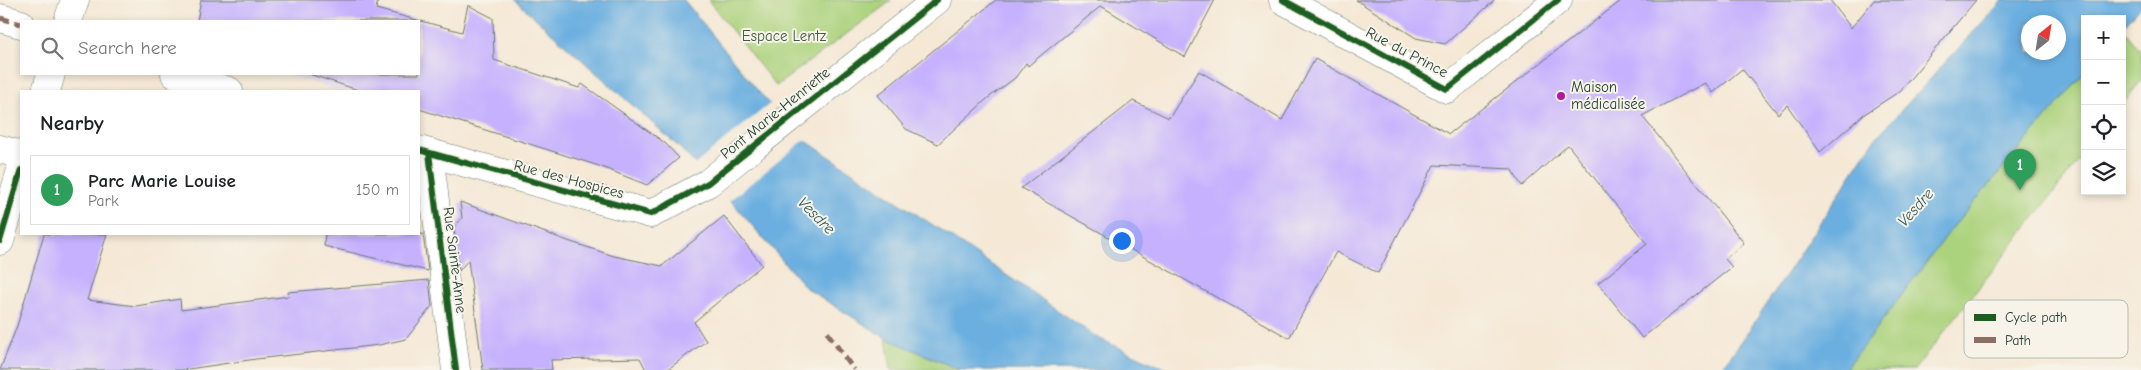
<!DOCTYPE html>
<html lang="en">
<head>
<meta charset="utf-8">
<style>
	:root { --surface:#fff; --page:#f6f6f6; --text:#202124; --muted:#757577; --line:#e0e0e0; --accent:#1a73e8 }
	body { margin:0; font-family:"Comic Neue",sans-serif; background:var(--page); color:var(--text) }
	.controls { position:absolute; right:15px; top:15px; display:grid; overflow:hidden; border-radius:0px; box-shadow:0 2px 8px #0003 }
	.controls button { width:45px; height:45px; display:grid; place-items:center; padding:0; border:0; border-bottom:1px solid var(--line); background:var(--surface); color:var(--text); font:25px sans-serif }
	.compass { position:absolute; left:2021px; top:15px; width:45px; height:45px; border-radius:50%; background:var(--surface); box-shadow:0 2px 8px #0003; rotate:30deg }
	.you { position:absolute; left:1121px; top:240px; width:18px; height:18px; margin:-12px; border:4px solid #fff; border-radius:50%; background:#1a73e8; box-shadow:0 0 0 8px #1a73e833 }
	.badge { display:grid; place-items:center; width:32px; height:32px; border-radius:50%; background:var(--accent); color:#fff; font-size:16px; font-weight:700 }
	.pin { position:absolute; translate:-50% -41px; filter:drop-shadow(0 1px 2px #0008) }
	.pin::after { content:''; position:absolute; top:26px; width:18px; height:15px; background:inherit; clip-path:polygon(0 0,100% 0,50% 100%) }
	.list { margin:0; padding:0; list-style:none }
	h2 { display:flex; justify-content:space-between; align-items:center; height:65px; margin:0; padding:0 20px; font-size:21px }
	h2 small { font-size:16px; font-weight:400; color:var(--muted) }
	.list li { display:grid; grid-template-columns:32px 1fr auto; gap:15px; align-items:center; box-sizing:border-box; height:70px; margin:0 10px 10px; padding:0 10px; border:1px solid var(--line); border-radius:0px }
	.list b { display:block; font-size:19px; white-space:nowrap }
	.list p { margin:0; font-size:16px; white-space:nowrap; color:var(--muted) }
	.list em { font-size:16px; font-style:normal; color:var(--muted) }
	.icon { flex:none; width:28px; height:28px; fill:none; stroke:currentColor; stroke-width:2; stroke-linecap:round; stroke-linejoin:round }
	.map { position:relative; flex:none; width:2141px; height:370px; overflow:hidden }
	.search { position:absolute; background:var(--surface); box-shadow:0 2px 8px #0003; left:20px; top:20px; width:400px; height:55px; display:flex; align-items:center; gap:12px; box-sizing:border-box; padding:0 18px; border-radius:0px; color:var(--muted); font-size:19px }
	.panel { position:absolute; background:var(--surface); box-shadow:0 2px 8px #0003; left:20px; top:90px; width:400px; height:145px; border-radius:0px }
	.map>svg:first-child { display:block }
	.built { fill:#e1d4f4 }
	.green { fill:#abd27c; stroke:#658858 }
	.water { fill:#6bafe0; stroke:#45768a; fill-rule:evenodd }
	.pier { fill:#f5e8d5 }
	.building { fill:#c5b1fe }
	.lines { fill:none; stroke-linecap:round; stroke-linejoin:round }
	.minor-casing { stroke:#6a796c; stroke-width:29 }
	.minor { stroke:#fff; stroke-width:28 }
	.quiet { stroke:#8d6e63; stroke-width:5; stroke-dasharray:10 5; stroke-linecap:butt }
	.cycleway-casing { stroke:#f7f3e8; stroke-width:9 }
	.cycleway { stroke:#1b5e20; stroke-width:6 }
	.poi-dot { fill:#b5179e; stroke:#f7f3e8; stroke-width:2 }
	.labels { text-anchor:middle; stroke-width:4; stroke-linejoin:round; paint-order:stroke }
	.park-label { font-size:15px; fill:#3b5b42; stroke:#f7f3e8 }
	.street-label { font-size:15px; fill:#1f3d34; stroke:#f7f3e8 }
	.poi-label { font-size:15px; fill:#1f3d34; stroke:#f7f3e8; text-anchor:start }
	.water-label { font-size:16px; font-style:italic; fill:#325a5f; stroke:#f7f3e8 }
	.key { fill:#f7f3e8; stroke:#b6bcb2; stroke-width:1 }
	.key-label { font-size:14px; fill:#1f3d34 }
</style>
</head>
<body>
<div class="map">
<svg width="2141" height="370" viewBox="0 0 2141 370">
	<rect width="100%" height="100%" fill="#f7f3e8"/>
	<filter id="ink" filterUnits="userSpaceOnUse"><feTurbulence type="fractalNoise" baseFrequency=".02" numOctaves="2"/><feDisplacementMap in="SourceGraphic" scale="10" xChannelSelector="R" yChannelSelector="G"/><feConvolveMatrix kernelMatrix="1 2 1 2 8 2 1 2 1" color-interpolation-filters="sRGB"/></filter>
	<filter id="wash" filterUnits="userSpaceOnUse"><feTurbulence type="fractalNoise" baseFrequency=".0096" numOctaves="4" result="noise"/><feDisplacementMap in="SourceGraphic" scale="20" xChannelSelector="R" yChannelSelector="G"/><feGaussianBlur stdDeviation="1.12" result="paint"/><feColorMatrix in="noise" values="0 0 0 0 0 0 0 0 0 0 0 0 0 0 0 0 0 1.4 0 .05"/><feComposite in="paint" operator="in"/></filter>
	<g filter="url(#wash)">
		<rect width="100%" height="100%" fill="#f5e8d5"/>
		<!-- built -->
		<polygon class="built" points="286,74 395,74 390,91 340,91"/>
		<!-- green -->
		<g class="green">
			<polygon points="708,0 890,0 891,1 776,86"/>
			<polygon points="2122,28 2141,51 2141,81 2122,105"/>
			<polygon points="2085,72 2085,153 1914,370 1845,370 1953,227"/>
			<polygon points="886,338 960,370 891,370"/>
		</g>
		<!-- water -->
		<g class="water">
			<polygon points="515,0 684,0 758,91 803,139 951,237 1098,338 1168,370 960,370 886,338 806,288 732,202 679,147"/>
			<path d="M2003 0H2141V6L2122 28V19H2085V72L1953 227 1845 370H1720L1744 338 1875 139ZM2028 22H2058V52H2028Z"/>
		</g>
		<!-- pier -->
		<polygon class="pier" points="772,102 807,138 730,200 693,166"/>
		<g id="blocks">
			<!-- building -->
			<g class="building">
				<polygon points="201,0 378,0 376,9 462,32 468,5 493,18 494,60 579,88 582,84 665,143 679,158 647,185 599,166 419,109 419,91 361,91 309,74 419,74 419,21 197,21"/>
				<polygon points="996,0 1215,0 1185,57 1101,6 1028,66 1026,63 1015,78 988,98 938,144 906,129 878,95"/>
				<polygon points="1356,0 1495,0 1445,44 1416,38"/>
				<polygon points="1622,0 1830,0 1851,28 1874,0 1976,0 1900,91 1863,115 1820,152 1787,105 1778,114 1742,69 1713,93 1705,83 1642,116 1744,243 1725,259 1732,267 1642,338 1598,283 1647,244 1568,145 1522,186 1511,169 1434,165 1378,273 1336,252 1289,338 1021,188 1133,101 1169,118 1199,71 1282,120 1315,59 1449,134"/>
				<polygon points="460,202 571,242 614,256 662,266 724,216 762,265 694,322 706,341 667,370 646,370 640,358 551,360 552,370 483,370 468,260 459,271 454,228 462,218"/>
				<polygon points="44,234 107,234 87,300 136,306 180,299 181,310 289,296 288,292 429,280 432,306 406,339 379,345 256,359 182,370 0,370 17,326"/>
				<polygon points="325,234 423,234 428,271 324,246"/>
			</g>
		</g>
	</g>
	<g filter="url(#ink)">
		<use href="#blocks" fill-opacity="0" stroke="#6a796c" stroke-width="1"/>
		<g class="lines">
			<defs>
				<g id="minor">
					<polyline points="1283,0 1447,89 1558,0"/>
					<polyline points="0,18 21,24"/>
					<polyline points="68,21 75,0"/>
					<polyline points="175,74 229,91"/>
					<polyline points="46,91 51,74"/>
					<polyline points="0,149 21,155"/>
					<polyline points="419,150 651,214 708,183 937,0"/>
					<polyline points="429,153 456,370"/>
					<polyline points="0,241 21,170"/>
				</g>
			</defs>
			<!-- minor casing -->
			<use href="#minor" class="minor-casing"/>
			<!-- minor -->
			<use href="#minor" class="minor"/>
			<!-- quiet -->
			<g class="quiet">
				<polyline points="0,18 21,24"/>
				<polyline points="827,332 854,370"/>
			</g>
			<defs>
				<g id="cycleway">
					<polyline points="1283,0 1447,89 1558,0"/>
					<polyline points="419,150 651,214 708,183 937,0"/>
					<polyline points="429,153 456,370"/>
					<polyline points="0,241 21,170"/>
				</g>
			</defs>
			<!-- cycleway casing -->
			<use href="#cycleway" class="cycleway-casing"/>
			<!-- cycleway -->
			<use href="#cycleway" class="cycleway"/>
		</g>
	</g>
	<!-- markers -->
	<circle class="poi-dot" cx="1561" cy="96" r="5"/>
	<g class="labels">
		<!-- park labels -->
		<g class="park-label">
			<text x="784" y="41">Espace Lentz</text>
		</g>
		<!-- street labels -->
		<g class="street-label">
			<text transform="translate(1407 52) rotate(28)" y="5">Rue du Prince</text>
			<text transform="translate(775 113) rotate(-39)" y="5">Pont Marie-Henriette</text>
			<text transform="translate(569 179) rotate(15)" y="5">Rue des Hospices</text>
			<text transform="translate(455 260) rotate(83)" y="5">Rue Sainte-Anne</text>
		</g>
		<!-- poi labels -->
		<g class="poi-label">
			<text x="1571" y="92">Maison<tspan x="1571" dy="17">médicalisée</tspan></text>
		</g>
		<!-- water labels -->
		<g class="water-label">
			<text transform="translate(1915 207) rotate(-48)" y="6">Vesdre</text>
			<text transform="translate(817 215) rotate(45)" y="6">Vesdre</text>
		</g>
	</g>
	<!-- legend -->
	<rect x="1964" y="300" width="164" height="58" rx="8" class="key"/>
	<rect x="1974" y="314" width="22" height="7" fill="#1b5e20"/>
	<rect x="1974" y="337" width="22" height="6" fill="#8d6e63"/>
	<g class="key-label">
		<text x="2005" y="322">Cycle path</text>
		<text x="2005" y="345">Path</text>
	</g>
</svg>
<div class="controls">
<button>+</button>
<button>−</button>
<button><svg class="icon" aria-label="locate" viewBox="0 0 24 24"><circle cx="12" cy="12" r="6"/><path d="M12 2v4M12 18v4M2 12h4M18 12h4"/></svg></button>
<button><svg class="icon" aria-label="layers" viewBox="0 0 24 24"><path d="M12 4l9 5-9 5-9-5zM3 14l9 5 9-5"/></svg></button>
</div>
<svg class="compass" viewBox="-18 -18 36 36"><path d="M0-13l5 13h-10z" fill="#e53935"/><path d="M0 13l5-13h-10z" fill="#757577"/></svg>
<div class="you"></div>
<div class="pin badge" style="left:2020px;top:190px;background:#2e9e5b">1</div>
<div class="search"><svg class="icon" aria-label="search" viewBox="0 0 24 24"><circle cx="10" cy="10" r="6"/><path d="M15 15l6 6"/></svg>Search here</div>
<section class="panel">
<h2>Nearby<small></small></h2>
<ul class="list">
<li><span class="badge" style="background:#2e9e5b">1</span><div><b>Parc Marie Louise</b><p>Park</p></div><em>150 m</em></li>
</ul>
</section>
</div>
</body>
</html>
